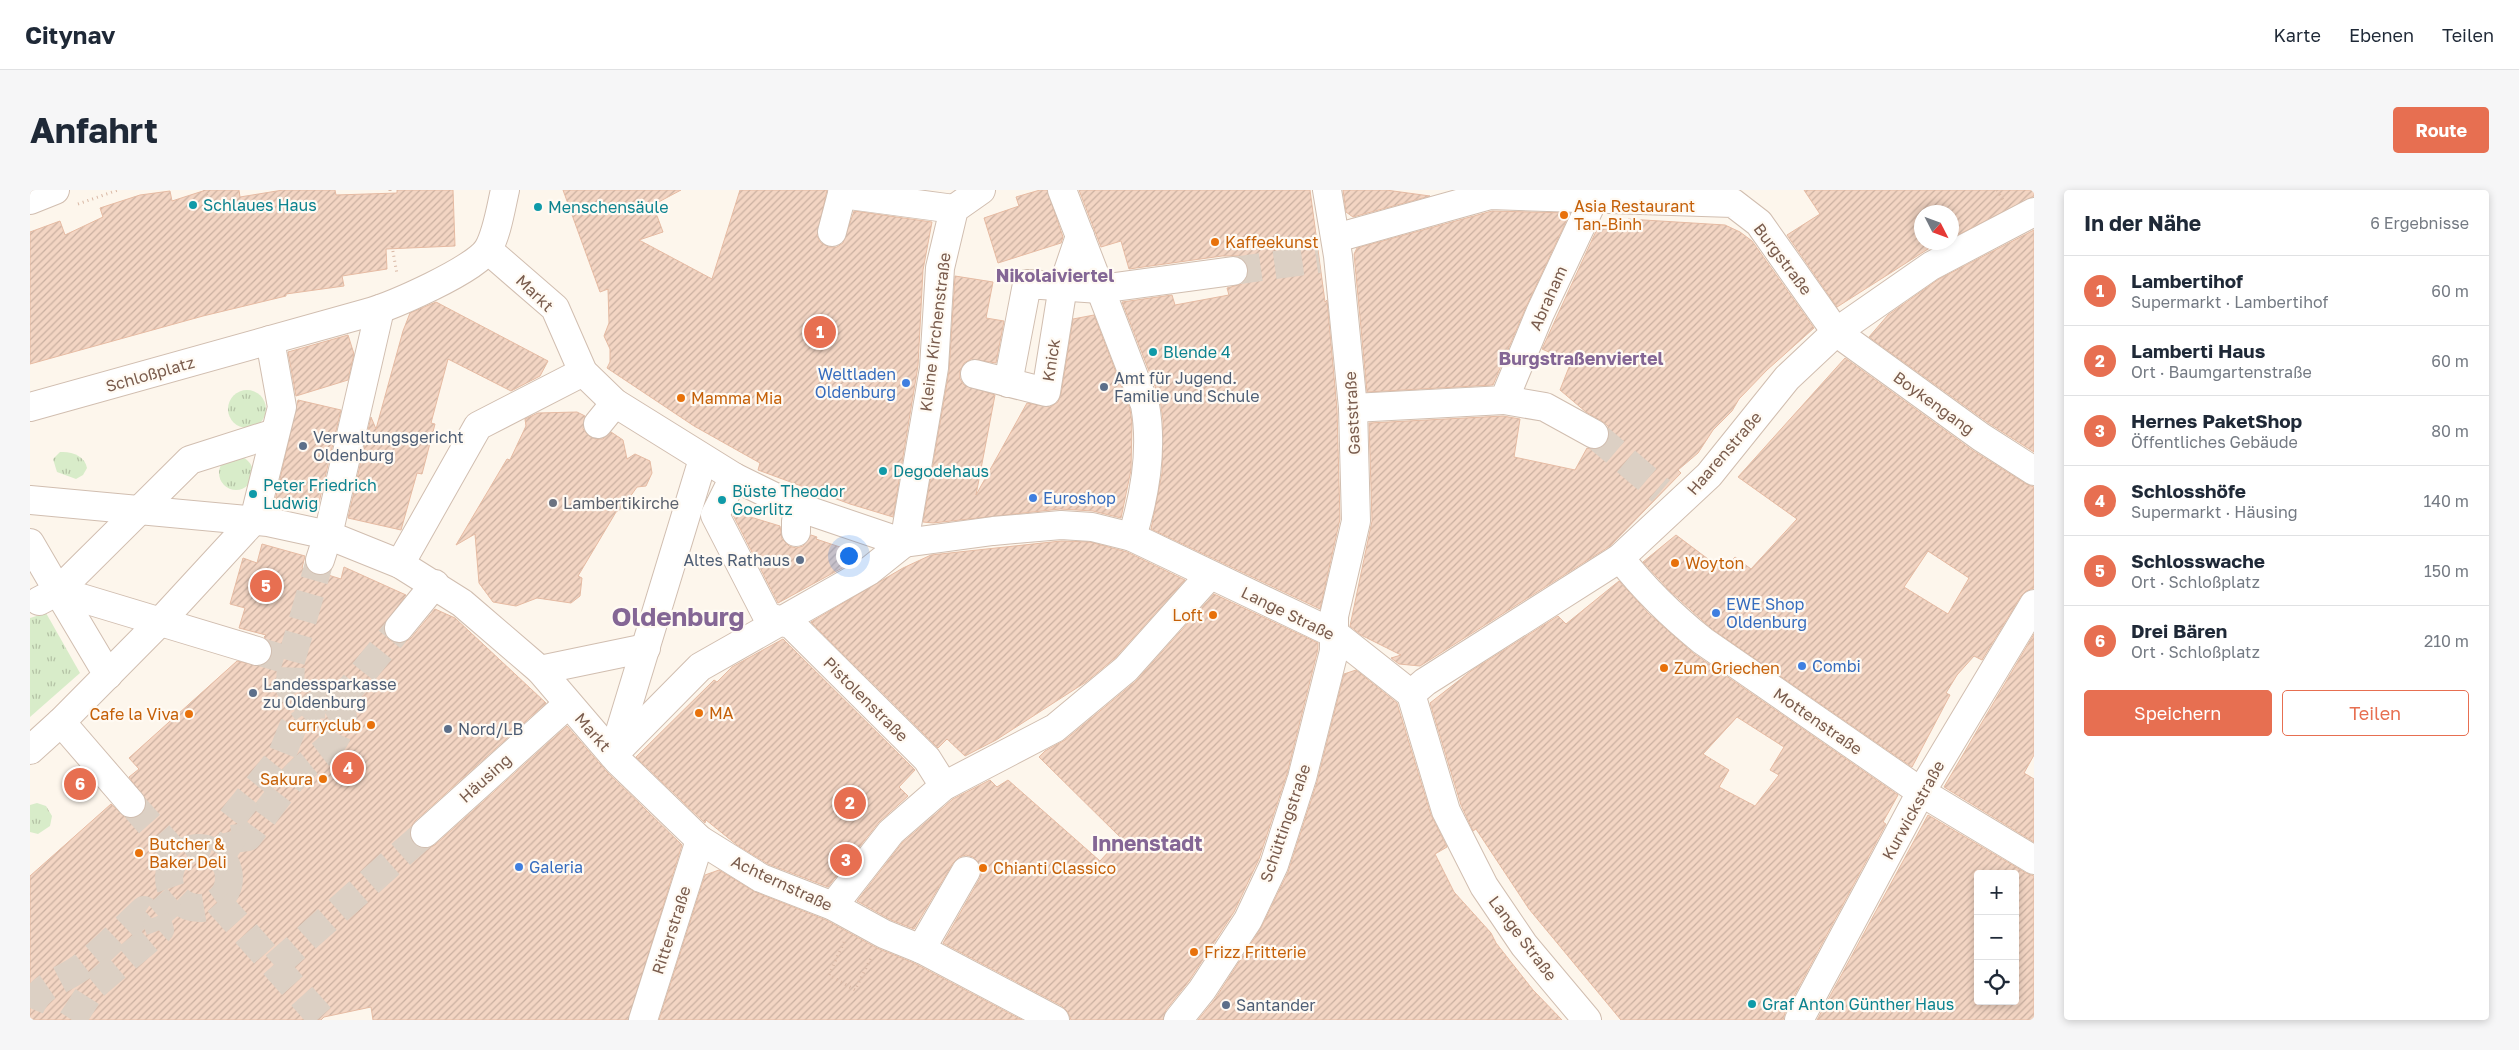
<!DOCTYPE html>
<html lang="de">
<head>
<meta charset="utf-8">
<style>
	:root { --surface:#fff; --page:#f6f6f7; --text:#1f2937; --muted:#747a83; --line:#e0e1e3; --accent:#e76f51 }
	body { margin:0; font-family:"Golos Text",sans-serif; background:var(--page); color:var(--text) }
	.controls { position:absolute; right:15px; bottom:15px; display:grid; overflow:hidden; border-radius:5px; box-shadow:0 2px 8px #0003 }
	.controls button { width:45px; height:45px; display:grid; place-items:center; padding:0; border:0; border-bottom:1px solid var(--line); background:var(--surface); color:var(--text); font:25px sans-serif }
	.compass { position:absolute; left:1884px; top:15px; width:45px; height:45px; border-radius:50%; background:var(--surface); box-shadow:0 2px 8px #0003; rotate:132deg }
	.you { position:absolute; left:818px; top:365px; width:18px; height:18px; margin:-12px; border:4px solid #fff; border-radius:50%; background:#1a73e8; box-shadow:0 0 0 8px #1a73e833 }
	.badge { display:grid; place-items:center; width:32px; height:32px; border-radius:50%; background:var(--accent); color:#fff; font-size:16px; font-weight:700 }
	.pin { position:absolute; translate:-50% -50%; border:2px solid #fff; box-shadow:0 1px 5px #0006 }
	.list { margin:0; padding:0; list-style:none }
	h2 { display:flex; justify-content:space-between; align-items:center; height:65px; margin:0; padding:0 20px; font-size:21px }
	h2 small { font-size:16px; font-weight:400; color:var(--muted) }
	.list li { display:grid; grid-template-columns:32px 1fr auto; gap:15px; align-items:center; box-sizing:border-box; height:70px; padding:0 20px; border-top:1px solid var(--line) }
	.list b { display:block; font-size:19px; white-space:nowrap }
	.list p { margin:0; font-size:16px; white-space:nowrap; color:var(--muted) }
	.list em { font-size:16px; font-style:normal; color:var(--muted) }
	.actions { display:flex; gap:10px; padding:15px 20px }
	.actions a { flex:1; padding:11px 0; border:1px solid var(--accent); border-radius:5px; text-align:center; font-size:18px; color:var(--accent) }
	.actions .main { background:var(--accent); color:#fff }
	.icon { flex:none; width:28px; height:28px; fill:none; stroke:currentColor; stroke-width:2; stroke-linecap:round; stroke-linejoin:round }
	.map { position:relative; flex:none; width:2004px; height:830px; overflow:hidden; border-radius:5px }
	header { display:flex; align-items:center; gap:30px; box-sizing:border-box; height:70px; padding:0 25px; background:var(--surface); border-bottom:1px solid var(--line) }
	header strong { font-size:24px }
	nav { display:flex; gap:28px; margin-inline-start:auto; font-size:18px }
	.intro { display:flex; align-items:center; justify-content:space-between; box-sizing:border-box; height:120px; padding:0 30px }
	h1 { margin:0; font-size:35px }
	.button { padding:12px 22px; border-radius:5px; background:var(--accent); color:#fff; font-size:18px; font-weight:700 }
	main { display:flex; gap:30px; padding:0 30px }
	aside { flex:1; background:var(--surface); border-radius:5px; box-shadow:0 2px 8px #0003 }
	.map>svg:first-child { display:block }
	.grass { fill:url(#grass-tufts) }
	.building { fill:url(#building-hatch); stroke:#e6bba3; fill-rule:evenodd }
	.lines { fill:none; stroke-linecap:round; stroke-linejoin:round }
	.minor-tunnel { stroke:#dcd0c4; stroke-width:28; stroke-dasharray:28 14; stroke-linecap:butt }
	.minor-casing { stroke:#d1beb0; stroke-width:30 }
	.path { stroke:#d9b8a5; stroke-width:3; stroke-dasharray:1 4; stroke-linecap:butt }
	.minor { stroke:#fff; stroke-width:28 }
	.culture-dot { fill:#0f9aa8; stroke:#fffaf3; stroke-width:2 }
	.food-dot { fill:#e8710a; stroke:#fffaf3; stroke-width:2 }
	.shop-dot { fill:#3f7fe0; stroke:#fffaf3; stroke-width:2 }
	.service-dot { fill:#5c6f8a; stroke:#fffaf3; stroke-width:2 }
	.worship-dot { fill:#6b7280; stroke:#fffaf3; stroke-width:2 }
	.labels { text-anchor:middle; stroke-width:4.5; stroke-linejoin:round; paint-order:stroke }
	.culture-label { font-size:16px; fill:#0d838f; stroke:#fffaf3; text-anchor:start }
	.food-label { font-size:16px; fill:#c56008; stroke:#fffaf3; text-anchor:start }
	.street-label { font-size:16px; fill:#7a5c4d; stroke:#fffaf3 }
	.shop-label { font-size:16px; fill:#366cbe; stroke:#fffaf3; text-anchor:start }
	.service-label { font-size:16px; fill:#4e5e75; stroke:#fffaf3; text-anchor:start }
	.worship-label { font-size:16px; fill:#5b616d; stroke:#fffaf3; text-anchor:start }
	.neighbourhood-label { font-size:18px; font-weight:bold; fill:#846695; stroke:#fffaf3 }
	.district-label { font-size:21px; font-weight:bold; fill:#846695; stroke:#fffaf3 }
	.town-label { font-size:26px; font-weight:bold; fill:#846695; stroke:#fffaf3 }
</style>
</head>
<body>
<header>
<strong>Citynav</strong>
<nav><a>Karte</a><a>Ebenen</a><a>Teilen</a></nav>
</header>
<div class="intro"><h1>Anfahrt</h1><a class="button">Route</a></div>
<main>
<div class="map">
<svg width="2004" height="830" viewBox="0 0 2004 830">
	<defs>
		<pattern id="grass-tufts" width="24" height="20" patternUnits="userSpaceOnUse" patternTransform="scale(1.25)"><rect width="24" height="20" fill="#d8ecc9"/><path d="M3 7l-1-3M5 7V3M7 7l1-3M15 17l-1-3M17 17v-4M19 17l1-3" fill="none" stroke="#b4c2a5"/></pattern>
		<pattern id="building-hatch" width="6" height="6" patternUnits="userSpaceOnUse" patternTransform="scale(1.25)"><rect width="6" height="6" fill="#f3d5c3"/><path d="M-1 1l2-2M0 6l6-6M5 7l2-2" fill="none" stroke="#cab0a1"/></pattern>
	</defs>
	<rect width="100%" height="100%" fill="#fdf6ec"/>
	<!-- grass -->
	<g class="grass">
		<circle cx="217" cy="219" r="19"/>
		<path d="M30 262C42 261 55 266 57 278L53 285 46 289 27 282 23 269Z"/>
		<circle cx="206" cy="283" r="17"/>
		<polygon points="16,423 50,483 0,527 0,428"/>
		<polygon points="7,613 16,616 22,626 20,636 8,644 0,642 0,615"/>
	</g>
	<!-- building -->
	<g class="building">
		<polygon points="176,0 209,0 210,7 253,0 305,0 306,5 367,3 367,0 423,0 425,56 356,59 357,79 312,86 314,96 256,104 256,106 173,126 0,174 0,42 30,31 35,45 73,27 70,18 110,5 140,1 142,11"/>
		<polygon points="533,0 651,0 623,15 633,42 609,50 682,89 710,0 797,0 787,46 791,53 799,57 807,57 813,53 824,21 902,32 893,80 888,176 863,327 820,314 728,280 730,273 664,236 577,178 580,172 580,159 574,146 579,133 578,99 570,102"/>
		<polygon points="1010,0 1017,0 1033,47 1031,53 968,73 954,28 989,16 986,7"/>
		<polygon points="1049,0 1280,0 1295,112 1297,110 1307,219 1310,329 1290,419 1121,339 1132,283 1133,230 1130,209 1092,112 1142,105 1145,115 1199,105 1197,98 1212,94 1217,87 1218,79 1216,72 1208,66 1192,66 1099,79 1091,51 1071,57"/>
		<polygon points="1313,0 1356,0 1400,6 1323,27 1316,22"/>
		<polygon points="1774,0 2004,0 2004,6 1922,48 1922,22 1892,22 1892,52 1909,52 1807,117 1757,45 1790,24"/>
		<polygon points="1462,21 1540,23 1496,117 1463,195 1337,202 1324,64 1327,58"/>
		<polygon points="1598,29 1695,35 1710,42 1722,51 1784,138 1737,180 1709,209 1702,221 1683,240 1668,263 1648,280 1651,283 1580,356 1390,476 1369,474 1361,468 1371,465 1331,445 1320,436 1342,331 1339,233 1473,226 1490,229 1484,267 1545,280 1557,258 1565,260 1572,257 1578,251 1580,243 1578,236 1572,231 1556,222 1530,200 1541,172 1512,159 1567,39 1598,39"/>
		<polygon points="2004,40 2004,262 1960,234 1839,147 1858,125 1909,89"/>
		<polygon points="925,86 963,92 956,128 974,131 966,173 941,169 934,173 930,181 930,189 934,195 965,205 946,305 997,213 1020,217 1028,212 1031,204 1043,129 1064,125 1100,219 1102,233 1101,280 1091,328 1063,321 1030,319 903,333 893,332 919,181"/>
		<polygon points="406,112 518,171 510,186 481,201 418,169 401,233 405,234 392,284 387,283 371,340 318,328 341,227 346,239 373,141 380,123"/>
		<polygon points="318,145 324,164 318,190 266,206 258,162"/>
		<path d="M1815 168 1942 260 1996 294 2004 297V398L1996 401 1991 406 1952 470 1944 466 1927 485 1916 503 1920 505 1882 577 1682 439 1640 401 1613 372 1646 345 1694 381 1705 367 1721 379 1767 329 1708 287ZM1898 361 1939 388 1918 424 1874 397Z"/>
		<polygon points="268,210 311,220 287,321 245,311"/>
		<polygon points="547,222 555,226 553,239 559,246 565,249 573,249 581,242 593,250 597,269 605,264 620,271 622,283 616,296 607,297 592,318 586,322 548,386 552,388 550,406 541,413 507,408 486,416 463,412 449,393 445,344 426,355 477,269 480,270 496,236 495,229 508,223"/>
		<polygon points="704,322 750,336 752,349 759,356 766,358 773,356 781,345 787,347 786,349 828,363 825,371 748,413 703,325"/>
		<polygon points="1031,351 1060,352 1097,362 1155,390 1085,468 1056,492 966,550 935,566 917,549 908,558 781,432 873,378 901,365"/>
		<polygon points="232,354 275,366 272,378 285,385 295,384 311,389 314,377 376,405 354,435 355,444 359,450 366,453 374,453 381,448 405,419 425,428 516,513 385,631 380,638 380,646 384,654 391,658 398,658 405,655 537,536 577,582 652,655 598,830 343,830 341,817 294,827 291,830 0,830 0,686 81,614 96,628 104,628 112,624 116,618 116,610 99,587 109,579 99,568 207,471 230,476 238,472 242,466 242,458 234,447 236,445 209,438 215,418 200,414 213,368 227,373"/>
		<path d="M1589 391 1618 423 1663 463 1868 605 1853 632 1856 634 1755 823 1753 830H1591L1499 719 1446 639 1443 641 1431 615 1400 513 1441 481 1528 426 1536 434ZM1707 527 1754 557 1740 580 1749 585 1725 616 1689 597 1699 580 1673 564Z"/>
		<polygon points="1184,404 1288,453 1288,459 1257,584 1229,669 1204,722 1159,791 1136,820 1133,830 1041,830 1038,822 1032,816 913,753 950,688 952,681 950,674 943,667 936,665 929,667 923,673 884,739 861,730 827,711 872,653 923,609 960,590 967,597 978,590 1070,671 1091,648 1009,567 1015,561 1035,550 1106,491"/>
		<polygon points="2004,444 2004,565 1994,583 2004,589 2004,652 1914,597"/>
		<polygon points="753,449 885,580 869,597 878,606 849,632 798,697 738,674 707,655 676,630 675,633 606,567 684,490 687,492 702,477"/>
		<polygon points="1326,480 1367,513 1401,625 1417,657 1405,664 1424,702 1461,743 1466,753 1503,800 1532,830 1168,830 1185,809 1231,738 1258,682 1287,592 1314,484"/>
		<path d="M1898 625 1996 683 2004 686V830H1787ZM1948 684H1985V811H1948Z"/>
		<polygon points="689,680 725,702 796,730 847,758 884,773 992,830 629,830 675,685"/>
	</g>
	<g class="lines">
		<!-- minor-tunnel -->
		<g class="minor-tunnel">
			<polyline points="1203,81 1289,69"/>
			<polyline points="1564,244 1631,301"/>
			<polyline points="227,461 261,471 260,499 277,522"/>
			<polyline points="261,471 290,370"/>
			<polyline points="307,515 369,438"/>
			<polyline points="101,613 148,666"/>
			<path d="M202 649 218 647C234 626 250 602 268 583 291 560 305 563 313 527L307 515"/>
			<circle cx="169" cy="688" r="30"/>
			<polyline points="191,666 202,649 198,633 251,567 262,539 272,525 287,514 307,515"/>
			<polyline points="188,712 293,830"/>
			<polyline points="245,776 395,643"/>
			<path d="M0 818C10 794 31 792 50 778 73 761 93 739 114 720L125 727 146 709"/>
			<polyline points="42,830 64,796 130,740 125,727"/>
		</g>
		<defs>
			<g id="minor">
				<path d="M1032 0 1115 215C1123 259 1115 305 1102 347"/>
				<polyline points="812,4 924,19"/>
				<polyline points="0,10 25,0"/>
				<polyline points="802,42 813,0"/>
				<polyline points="1306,48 1460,5 1703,13 1729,33 1806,142 1951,247 2004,281"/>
				<polyline points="458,60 525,118 553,182 585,213 704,287 759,314 874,353 963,341 1031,335 1062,337 1102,347 1305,444 1381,504 1416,621 1454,696 1494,755 1557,830"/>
				<polyline points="945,184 1016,202 1033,96 1050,46"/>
				<polyline points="978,193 997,94 1070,99 1203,81"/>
				<polyline points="1474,210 1515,217 1564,244"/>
				<path d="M0 217 337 123C362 116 445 80 458 59 467 44 471 17 475 0"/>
				<polyline points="1323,218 1474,210 1510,123 1564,8"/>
				<polyline points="568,234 585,213"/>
				<polyline points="704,287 685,325 737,426 762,435 897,569 914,596"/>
				<polyline points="0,310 238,332 298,345 370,374 432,413 510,480 588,571 670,650 731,688 803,716 854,744 891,759 1025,830"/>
				<polyline points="766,342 766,331 771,318"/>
				<polyline points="0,353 28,401 227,461"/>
				<polyline points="874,353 904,178 910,78 924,19 951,0"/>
				<path d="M1590 368C1615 400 1642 426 1673 451L1891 602 2004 670"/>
				<polyline points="290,370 298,345 350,119"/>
				<polyline points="370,374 448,236 553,182"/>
				<polyline points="28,401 78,485"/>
				<polyline points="9,411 28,401 160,270 245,243"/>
				<polyline points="369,438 405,394"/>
				<polyline points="510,480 616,458"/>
				<polyline points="1381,504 1395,492 1590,368 1679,285 1757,188 1806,142 1901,76 2004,22"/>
				<polyline points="31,532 101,613"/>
				<polyline points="0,560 31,532 129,433 224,330 252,217 240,150"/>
				<polyline points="584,561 673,269"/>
				<polyline points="583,565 670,477 839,381 874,353"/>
				<polyline points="395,643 538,514"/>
				<polyline points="803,716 861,642 914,596 1025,538 1096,479 1180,385"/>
				<polyline points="891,759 936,681"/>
				<polyline points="613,830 670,650"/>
				<polyline points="1148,830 1172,800 1218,730 1244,675 1272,588 1304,461 1304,426 1326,331 1323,218 1308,66 1297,0"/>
				<polyline points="1769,830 1891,602 2004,414"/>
			</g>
		</defs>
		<!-- minor casing -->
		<use href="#minor" class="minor-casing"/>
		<!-- path -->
		<g class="path">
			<polyline points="174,0 181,12"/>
			<polyline points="360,0 360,1"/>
			<polyline points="1967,0 1973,10"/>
			<polyline points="48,14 88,0"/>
			<polyline points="362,56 367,84"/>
			<polyline points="814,752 799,785 825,800 842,766"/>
		</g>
		<!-- minor -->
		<use href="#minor" class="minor"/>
	</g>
	<!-- markers -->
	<g class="culture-dot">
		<circle cx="163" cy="15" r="5"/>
		<circle cx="508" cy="17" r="5"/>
		<circle cx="1123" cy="162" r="5"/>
		<circle cx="853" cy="281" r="5"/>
		<circle cx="223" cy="304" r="5"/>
		<circle cx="692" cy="310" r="5"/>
		<circle cx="1722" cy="814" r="5"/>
	</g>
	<g class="food-dot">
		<circle cx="1534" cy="25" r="5"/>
		<circle cx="1185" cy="52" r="5"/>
		<circle cx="651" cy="208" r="5"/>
		<circle cx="1645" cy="373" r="5"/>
		<circle cx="1183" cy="425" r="5"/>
		<circle cx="1634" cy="478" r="5"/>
		<circle cx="669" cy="523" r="5"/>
		<circle cx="159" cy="524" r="5"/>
		<circle cx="341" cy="535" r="5"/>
		<circle cx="293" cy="589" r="5"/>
		<circle cx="109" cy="663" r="5"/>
		<circle cx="953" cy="678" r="5"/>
		<circle cx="1164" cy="762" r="5"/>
	</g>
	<g class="shop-dot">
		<circle cx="876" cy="193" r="5"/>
		<circle cx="1003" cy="308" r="5"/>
		<circle cx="1686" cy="423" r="5"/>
		<circle cx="1772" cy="476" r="5"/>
		<circle cx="489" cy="677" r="5"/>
	</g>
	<g class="service-dot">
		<circle cx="1074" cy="197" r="5"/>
		<circle cx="273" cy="256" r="5"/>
		<circle cx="770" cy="370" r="5"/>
		<circle cx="223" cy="503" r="5"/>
		<circle cx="418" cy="539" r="5"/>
		<circle cx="1196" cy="815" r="5"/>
	</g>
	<circle class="worship-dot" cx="523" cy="313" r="5"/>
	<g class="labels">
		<!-- culture labels -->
		<g class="culture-label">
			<text x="173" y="21">Schlaues Haus</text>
			<text x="518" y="23">Menschensäule</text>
			<text x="1133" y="168">Blende 4</text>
			<text x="863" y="287">Degodehaus</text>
			<text x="233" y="301">Peter Friedrich<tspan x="233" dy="18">Ludwig</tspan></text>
			<text x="702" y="307">Büste Theodor<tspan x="702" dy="18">Goerlitz</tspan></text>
			<text x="1732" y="820">Graf Anton Günther Haus</text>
		</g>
		<!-- food labels -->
		<g class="food-label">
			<text x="1544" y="22">Asia Restaurant<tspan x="1544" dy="18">Tan-Binh</tspan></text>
			<text x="1195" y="58">Kaffeekunst</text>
			<text x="661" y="214">Mamma Mia</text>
			<text x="1655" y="379">Woyton</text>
			<text x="1173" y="431" text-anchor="end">Loft</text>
			<text x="1644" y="484">Zum Griechen</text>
			<text x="679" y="529">MA</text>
			<text x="149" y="530" text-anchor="end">Cafe la Viva</text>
			<text x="331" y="541" text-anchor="end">curryclub</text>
			<text x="283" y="595" text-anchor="end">Sakura</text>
			<text x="119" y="660">Butcher &amp;<tspan x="119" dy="18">Baker Deli</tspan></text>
			<text x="963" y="684">Chianti Classico</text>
			<text x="1174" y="768">Frizz Fritterie</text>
		</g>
		<!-- street labels -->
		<g class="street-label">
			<text transform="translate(1753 69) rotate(53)" y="6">Burgstraße</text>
			<text transform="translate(505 103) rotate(44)" y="6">Markt</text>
			<text transform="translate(1518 108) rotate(-66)" y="6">Abraham</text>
			<text transform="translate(905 142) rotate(-83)" y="6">Kleine Kirchenstraße</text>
			<text transform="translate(1021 170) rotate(-81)" y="6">Knick</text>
			<text transform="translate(120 184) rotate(-16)" y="6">Schloßplatz</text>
			<text transform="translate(1904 213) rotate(36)" y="6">Boykengang</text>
			<text transform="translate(1322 223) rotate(-93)" y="6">Gaststraße</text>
			<text transform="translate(1694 263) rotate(-49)" y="6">Haarenstraße</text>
			<text transform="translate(1258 423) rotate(26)" y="6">Lange Straße</text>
			<text transform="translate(836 509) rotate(45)" y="6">Pistolenstraße</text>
			<text transform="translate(1788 531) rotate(35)" y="6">Mottenstraße</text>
			<text transform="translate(563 542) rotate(49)" y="6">Markt</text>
			<text transform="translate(455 588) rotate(-42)" y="6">Häusing</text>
			<text transform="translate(1883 620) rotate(-61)" y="6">Kurwickstraße</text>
			<text transform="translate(1255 633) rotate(-71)" y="6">Schüttingstraße</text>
			<text transform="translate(752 693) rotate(25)" y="6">Achternstraße</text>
			<text transform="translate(641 740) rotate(-72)" y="6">Ritterstraße</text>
			<text transform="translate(1493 748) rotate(53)" y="6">Lange Straße</text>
		</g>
		<!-- shop labels -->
		<g class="shop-label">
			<text x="866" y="190" text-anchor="end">Weltladen<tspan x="866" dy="18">Oldenburg</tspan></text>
			<text x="1013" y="314">Euroshop</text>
			<text x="1696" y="420">EWE Shop<tspan x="1696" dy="18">Oldenburg</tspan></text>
			<text x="1782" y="482">Combi</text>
			<text x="499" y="683">Galeria</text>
		</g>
		<!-- service labels -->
		<g class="service-label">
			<text x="1084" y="194">Amt für Jugend.<tspan x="1084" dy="18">Familie und Schule</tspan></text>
			<text x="283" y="253">Verwaltungsgericht<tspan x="283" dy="18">Oldenburg</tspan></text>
			<text x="760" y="376" text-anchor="end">Altes Rathaus</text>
			<text x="233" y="500">Landessparkasse<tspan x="233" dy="18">zu Oldenburg</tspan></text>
			<text x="428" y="545">Nord/LB</text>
			<text x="1206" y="821">Santander</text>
		</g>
		<!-- worship labels -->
		<g class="worship-label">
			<text x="533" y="319">Lambertikirche</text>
		</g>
		<!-- neighbourhood labels -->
		<g class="neighbourhood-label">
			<text x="1025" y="92">Nikolaiviertel</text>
			<text x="1551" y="175">Burgstraßenviertel</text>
		</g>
		<!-- district labels -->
		<g class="district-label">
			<text x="1117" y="661">Innenstadt</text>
		</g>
		<!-- town labels -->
		<g class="town-label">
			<text x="648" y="436">Oldenburg</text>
		</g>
	</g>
</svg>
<div class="controls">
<button>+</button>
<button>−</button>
<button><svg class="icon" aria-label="locate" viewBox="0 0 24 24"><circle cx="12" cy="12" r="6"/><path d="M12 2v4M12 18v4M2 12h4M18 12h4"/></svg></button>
</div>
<svg class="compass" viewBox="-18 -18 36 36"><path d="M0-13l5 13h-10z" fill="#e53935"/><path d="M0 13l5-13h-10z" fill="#747a83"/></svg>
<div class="you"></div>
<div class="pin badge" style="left:790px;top:142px">1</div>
<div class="pin badge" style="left:820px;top:613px">2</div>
<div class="pin badge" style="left:816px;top:670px">3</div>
<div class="pin badge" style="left:318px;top:578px">4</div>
<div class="pin badge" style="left:236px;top:396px">5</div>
<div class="pin badge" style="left:50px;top:594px">6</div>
</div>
<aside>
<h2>In der Nähe<small>6 Ergebnisse</small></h2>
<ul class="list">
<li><span class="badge">1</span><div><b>Lambertihof</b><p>Supermarkt · Lambertihof</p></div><em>60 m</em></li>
<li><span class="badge">2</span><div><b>Lamberti Haus</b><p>Ort · Baumgartenstraße</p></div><em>60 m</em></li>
<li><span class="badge">3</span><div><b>Hernes PaketShop</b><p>Öffentliches Gebäude</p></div><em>80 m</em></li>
<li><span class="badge">4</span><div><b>Schlosshöfe</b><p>Supermarkt · Häusing</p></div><em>140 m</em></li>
<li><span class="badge">5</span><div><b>Schlosswache</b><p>Ort · Schloßplatz</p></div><em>150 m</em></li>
<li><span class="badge">6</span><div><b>Drei Bären</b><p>Ort · Schloßplatz</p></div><em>210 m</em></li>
</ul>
<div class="actions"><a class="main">Speichern</a><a>Teilen</a></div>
</aside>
</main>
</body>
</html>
